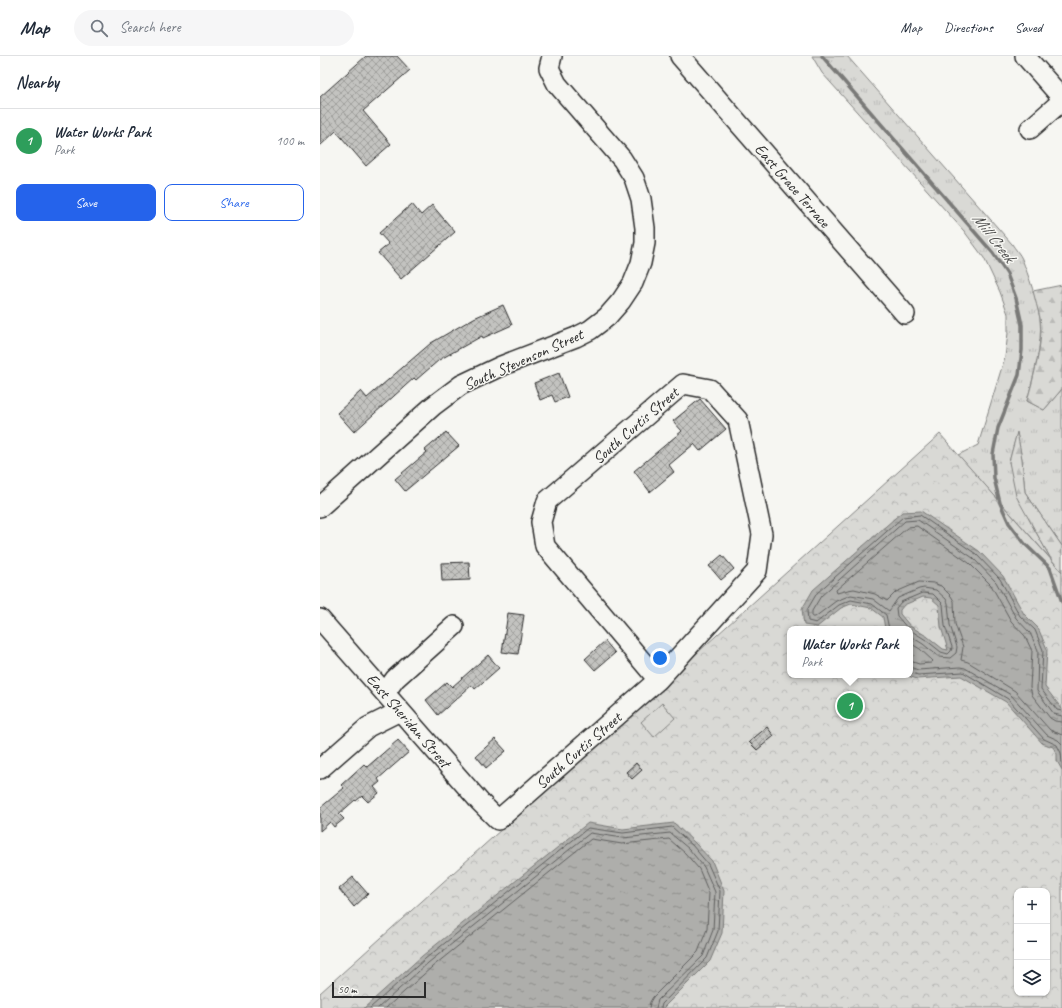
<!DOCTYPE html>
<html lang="en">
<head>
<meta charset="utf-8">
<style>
	:root { --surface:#fff; --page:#f6f6f7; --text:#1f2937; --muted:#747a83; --line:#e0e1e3; --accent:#2563eb }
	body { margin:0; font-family:Caveat,sans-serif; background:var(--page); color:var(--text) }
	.controls { position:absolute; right:12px; bottom:12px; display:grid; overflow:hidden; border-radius:8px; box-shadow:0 1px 3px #0004 }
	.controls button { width:36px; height:36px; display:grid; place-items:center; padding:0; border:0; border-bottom:1px solid var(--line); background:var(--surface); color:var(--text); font:20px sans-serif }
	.scale { position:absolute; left:12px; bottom:10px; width:94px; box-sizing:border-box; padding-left:4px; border:2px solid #2b2b2b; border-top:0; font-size:11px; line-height:14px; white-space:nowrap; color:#2b2b2b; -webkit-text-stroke:3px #f6f6f2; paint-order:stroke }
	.you { position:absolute; left:340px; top:602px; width:14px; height:14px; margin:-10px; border:3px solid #fff; border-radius:50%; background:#1a73e8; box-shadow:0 0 0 6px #1a73e833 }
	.badge { display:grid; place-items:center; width:26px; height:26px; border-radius:50%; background:var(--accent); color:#fff; font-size:13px; font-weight:700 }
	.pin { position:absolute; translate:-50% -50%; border:2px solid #fff; box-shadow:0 1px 4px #0006 }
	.popup { position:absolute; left:467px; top:570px; width:126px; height:52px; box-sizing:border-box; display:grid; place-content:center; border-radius:8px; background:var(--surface); filter:drop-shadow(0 1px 3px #0005); font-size:13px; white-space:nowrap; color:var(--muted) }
	.popup b { font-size:15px; color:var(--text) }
	.popup::after { content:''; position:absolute; left:50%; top:100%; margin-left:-8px; border:8px solid transparent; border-top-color:var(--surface) }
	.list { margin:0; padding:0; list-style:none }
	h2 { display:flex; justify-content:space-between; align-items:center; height:52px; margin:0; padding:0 16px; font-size:17px }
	h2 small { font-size:13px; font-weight:400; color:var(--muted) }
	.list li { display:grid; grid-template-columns:26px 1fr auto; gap:12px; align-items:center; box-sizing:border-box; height:64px; padding:0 16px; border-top:1px solid var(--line) }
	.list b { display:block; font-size:15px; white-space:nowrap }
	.list p { margin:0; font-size:13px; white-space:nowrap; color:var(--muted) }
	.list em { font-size:13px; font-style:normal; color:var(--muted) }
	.actions { display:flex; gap:8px; padding:12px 16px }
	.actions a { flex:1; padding:9px 0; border:1px solid var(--accent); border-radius:8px; text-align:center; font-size:14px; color:var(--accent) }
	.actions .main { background:var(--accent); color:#fff }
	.icon { flex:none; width:22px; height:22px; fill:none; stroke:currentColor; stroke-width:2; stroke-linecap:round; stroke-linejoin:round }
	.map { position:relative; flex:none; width:742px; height:952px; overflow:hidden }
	header { display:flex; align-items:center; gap:24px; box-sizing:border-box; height:56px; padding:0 20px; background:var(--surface); border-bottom:1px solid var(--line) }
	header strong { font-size:19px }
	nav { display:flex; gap:22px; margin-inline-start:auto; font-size:14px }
	.search { width:280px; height:36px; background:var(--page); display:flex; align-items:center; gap:10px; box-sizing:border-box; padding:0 14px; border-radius:22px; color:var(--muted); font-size:15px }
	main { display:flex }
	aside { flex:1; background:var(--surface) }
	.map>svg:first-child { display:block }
	.grass { fill:url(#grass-tufts); stroke:#828280 }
	.forest { fill:url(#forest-firs); stroke:#828280 }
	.park { fill:url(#park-crowns); stroke:#828280; fill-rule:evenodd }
	.garden { fill:#d9d9d5; stroke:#828280 }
	.water { fill:url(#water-ripples); stroke:#7a7a78; fill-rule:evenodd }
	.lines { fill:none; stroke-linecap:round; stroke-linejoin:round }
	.shore { stroke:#5f5f5e; stroke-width:1 }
	.stream { stroke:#7a7a78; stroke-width:3.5 }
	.building { fill:url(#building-cross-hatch); stroke:#2b2b2b }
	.minor-casing { stroke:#2b2b2b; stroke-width:22 }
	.minor { stroke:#f6f6f2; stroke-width:19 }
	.labels { text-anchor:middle; stroke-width:3; stroke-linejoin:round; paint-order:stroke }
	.street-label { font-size:16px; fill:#2b2b2b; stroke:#f6f6f2 }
	.water-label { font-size:17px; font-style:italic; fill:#525251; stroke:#f6f6f2 }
</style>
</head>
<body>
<header>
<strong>Map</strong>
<div class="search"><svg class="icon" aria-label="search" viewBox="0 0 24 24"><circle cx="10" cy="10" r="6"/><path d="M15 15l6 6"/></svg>Search here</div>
<nav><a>Map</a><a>Directions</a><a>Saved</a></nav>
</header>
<main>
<aside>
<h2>Nearby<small></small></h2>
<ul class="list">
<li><span class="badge" style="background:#2e9e5b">1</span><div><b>Water Works Park</b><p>Park</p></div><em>100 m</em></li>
</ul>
<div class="actions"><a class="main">Save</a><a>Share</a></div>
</aside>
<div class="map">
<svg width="742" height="952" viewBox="0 0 742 952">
	<defs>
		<pattern id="grass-tufts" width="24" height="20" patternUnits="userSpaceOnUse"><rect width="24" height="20" fill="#d9d9d5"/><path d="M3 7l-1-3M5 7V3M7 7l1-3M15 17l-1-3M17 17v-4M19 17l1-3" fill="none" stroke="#babab7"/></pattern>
		<pattern id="forest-firs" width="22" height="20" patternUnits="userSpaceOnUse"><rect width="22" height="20" fill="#d9d9d5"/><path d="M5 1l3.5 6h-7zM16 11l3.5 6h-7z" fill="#babab7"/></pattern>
		<pattern id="park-crowns" width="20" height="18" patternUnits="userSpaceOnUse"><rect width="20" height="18" fill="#d9d9d5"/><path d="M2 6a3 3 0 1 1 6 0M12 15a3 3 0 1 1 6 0" fill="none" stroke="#babab7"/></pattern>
		<pattern id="water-ripples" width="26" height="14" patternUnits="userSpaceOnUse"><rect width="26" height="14" fill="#aeaeab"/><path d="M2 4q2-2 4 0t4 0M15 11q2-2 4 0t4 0" fill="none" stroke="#8e8e8b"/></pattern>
		<pattern id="building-cross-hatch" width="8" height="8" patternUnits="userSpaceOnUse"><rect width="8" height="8" fill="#c3c3c0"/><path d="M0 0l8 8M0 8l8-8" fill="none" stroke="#9f9f9c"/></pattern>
	</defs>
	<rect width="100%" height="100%" fill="#f6f6f2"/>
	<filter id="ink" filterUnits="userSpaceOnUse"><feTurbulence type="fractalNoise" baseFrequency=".025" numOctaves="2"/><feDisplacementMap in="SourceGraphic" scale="8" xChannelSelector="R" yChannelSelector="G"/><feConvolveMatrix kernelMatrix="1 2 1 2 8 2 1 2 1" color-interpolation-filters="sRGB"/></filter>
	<g filter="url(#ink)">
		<!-- grass -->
		<path class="grass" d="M492 0H527L692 188C695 193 700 198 702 203 708 218 718 247 720 263 723 287 713 322 707 345L724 354 742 333V490L705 436 702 403 697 377 689 406 712 469 731 503 638 399 658 389 685 301 688 277V258L680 236 664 202 644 175 502 17Z"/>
		<!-- forest -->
		<g class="forest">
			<path d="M742 229V333L724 354 707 345C713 323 724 285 720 262 718 253 715 244 713 235Z"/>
			<polygon points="697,376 702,403 705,436 742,490 742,516 731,503 696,440 689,406"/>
		</g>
		<!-- park -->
		<path class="park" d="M620 378 742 516V952H0V937ZM470 573H590V619H470ZM697 835H727V937H697Z"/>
		<!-- garden -->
		<polygon class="garden" points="342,647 355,662 334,681 321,666"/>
		<!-- water -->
		<g class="water">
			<path d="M601 455 659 495 683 520 704 558 718 572 727 593 725 631 742 653V714L737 705V698L733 691 722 687 686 646 641 620 597 623 585 619H590V573H565L563 561 551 552 531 548 521 552 497 571 484 569 482 553 493 534 582 456ZM603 541 611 542 619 549 621 571 628 594 623 593 608 581 590 570 580 558V554L584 549Z"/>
			<polygon points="268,767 303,773 354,767 375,787 392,805 404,835 402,877 390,905 343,952 44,952 102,900"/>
		</g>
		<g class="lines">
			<!-- shore -->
			<g class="shore">
				<polyline points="569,573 566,559 552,548 531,544 519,549 496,567 488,565 487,554 497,537 583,461 600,459 656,498 680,523 700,560 715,574 723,594 721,633 737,654 742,655"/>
				<polyline points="588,573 577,560 576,552 581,546 602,537 613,538 623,548 625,570 632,591 631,595 628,598 621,596 606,584 590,574"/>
				<polyline points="590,580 603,588 619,601 630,602 636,597 637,591 630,569 628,547 626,543 616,534 604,532 599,533 578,542 569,555 553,543 531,539 516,545 495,561 492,561 492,555 501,540 585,465 598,464 653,502 676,526 696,562 710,577 718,594 717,635 734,658 742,660"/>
				<polyline points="590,587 600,593 613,605 611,607 599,608 590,605"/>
				<polyline points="590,611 598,614 640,611 645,612 691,639 727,679 738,684 742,688"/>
				<polyline points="590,616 598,619 643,616 688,643 724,683 737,689 741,697 742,706"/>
				<polyline points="742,666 735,665 730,662 712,639 710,631 712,595 705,580 691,565 671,529 649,507 597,470 588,471 516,534 517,537 528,534 534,533 555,538 567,545 576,536 599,526 614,527 621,530 631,540 634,545 635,568 643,591 641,604 648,606 695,635 730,674 742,679"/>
				<polyline points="50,952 105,903 268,772 303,777 352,771 372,789 388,808 400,835 398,875 387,902 342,948 341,952"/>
				<polyline points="58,952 108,907 270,777 303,782 350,777 369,793 384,811 395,836 393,874 383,900 338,944 336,952"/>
				<polyline points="66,952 112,911 271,783 302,788 349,783 365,797 379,813 389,837 387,873 378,896 333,941 330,946 329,952"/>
			</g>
			<!-- stream -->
			<polyline class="stream" points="502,0 673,197 687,218 696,242 702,269 702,294 699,319 678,372 673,398 674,422 680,447 689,467 705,488 730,512 742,546"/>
		</g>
		<!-- building -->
		<g class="building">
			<polygon points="46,0 77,0 90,14 43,55 71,88 46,110 16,75 0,90 0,41"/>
			<polygon points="92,148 101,159 112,149 135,176 81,223 58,197 69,188 59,177"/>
			<polygon points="183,249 192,269 163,282 162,280 119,304 96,324 94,322 34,376 17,357 41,335 47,342 111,287 154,262"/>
			<polygon points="239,317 248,341 235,346 232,339 220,344 214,327"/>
			<polygon points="380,343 406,373 380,395 374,388 349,409 354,416 330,436 314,415 362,375 353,365"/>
			<polygon points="126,376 139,390 85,435 75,423 107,396 105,394"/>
			<polygon points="402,499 414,513 401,524 389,510"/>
			<polygon points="149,506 150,524 122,525 121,507"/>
			<polygon points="188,557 204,559 198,598 182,596"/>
			<polygon points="285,585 295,597 275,614 265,603"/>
			<polygon points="168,599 179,612 155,633 152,629 118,659 106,644 127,626 132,631"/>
			<polygon points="447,671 454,680 437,694 429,686"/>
			<polygon points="175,683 186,695 166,712 156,700"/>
			<polygon points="78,684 89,696 58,723 60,726 54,731 59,737 48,746 42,740 36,745 35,744 19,758 24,763 14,771 10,766 0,775 0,752 24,732 21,729 44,708 47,711"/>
			<polygon points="316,707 322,714 312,723 306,716"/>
			<polygon points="33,821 48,838 34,851 19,833"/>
		</g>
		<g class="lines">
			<defs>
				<g id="minor">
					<polyline points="360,0 585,258"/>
					<polyline points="705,0 742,42"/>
					<polyline points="710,73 742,45"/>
					<polyline points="0,451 113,350 141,329 181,310 256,281 270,274 287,261 301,245 313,227 321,207 325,187 325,172 321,143 314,122 302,103 237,28 229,12 232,0"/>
					<polyline points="0,563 160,746 178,764 338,624 225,490 221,466 227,445 363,328 390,333 418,364 442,478 437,515 338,624"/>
					<polyline points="65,637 75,623 134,570"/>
					<polyline points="0,713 48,671 80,655"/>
				</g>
			</defs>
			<!-- minor casing -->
			<use href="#minor" class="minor-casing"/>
			<!-- minor -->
			<use href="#minor" class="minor"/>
		</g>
	</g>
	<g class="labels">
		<!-- street labels -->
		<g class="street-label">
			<text transform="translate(473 129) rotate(49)" y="6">East Grace Terrace</text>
			<text transform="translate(203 303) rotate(-24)" y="6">South Stevenson Street</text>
			<text transform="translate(315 369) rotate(-41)" y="6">South Curtis Street</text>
			<text transform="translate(89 664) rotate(49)" y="6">East Sheridan Street</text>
			<text transform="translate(258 694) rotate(-41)" y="6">South Curtis Street</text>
		</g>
		<!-- water labels -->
		<g class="water-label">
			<text transform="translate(674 181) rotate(52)" y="6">Mill Creek</text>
		</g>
	</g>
</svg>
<div class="controls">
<button>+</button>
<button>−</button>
<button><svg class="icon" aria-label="layers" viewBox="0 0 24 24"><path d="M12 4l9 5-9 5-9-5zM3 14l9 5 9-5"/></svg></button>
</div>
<div class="scale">50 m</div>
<div class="you"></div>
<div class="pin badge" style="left:530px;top:650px;background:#2e9e5b">1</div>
<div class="popup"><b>Water Works Park</b>Park</div>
</div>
</main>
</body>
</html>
